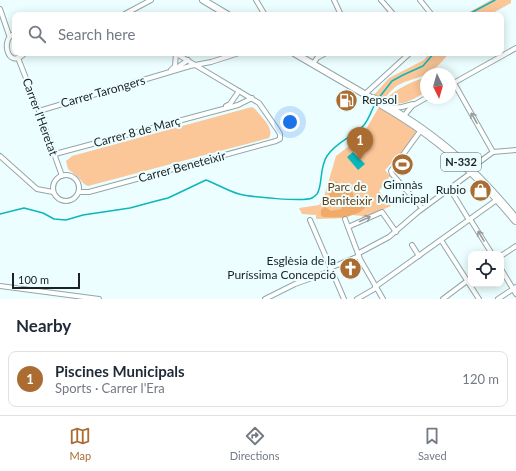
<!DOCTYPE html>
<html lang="en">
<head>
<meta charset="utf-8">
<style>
	:root { --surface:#fff; --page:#f2f2f3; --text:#1f2937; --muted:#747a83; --line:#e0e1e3; --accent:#aa6c31 }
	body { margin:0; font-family:Lato,sans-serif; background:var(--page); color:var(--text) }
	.controls { position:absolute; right:12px; bottom:12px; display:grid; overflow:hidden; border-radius:8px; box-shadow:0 2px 10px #0003 }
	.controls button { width:36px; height:36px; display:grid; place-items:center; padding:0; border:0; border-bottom:1px solid var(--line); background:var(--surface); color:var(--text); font:20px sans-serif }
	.compass { position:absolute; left:420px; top:68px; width:36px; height:36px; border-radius:50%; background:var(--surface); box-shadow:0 2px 10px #0003; rotate:175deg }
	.scale { position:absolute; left:12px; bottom:10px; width:68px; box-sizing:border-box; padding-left:4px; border:2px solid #1a2223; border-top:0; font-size:11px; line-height:14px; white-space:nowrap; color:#1a2223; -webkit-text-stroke:3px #ecfeff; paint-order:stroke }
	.you { position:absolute; left:290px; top:122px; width:14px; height:14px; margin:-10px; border:3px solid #fff; border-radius:50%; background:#1a73e8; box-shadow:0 0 0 6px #1a73e833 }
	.badge { display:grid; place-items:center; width:26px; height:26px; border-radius:50%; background:var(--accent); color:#fff; font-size:13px; font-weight:700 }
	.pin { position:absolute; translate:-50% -33px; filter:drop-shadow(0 1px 2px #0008) }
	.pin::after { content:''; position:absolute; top:21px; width:14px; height:12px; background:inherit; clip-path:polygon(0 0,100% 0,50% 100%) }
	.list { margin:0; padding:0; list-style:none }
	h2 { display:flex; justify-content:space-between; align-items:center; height:52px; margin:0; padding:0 16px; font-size:17px }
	h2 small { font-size:13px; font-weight:400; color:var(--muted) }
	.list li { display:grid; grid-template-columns:26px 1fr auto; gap:12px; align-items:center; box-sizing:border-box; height:56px; margin:0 8px 8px; padding:0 8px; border:1px solid var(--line); border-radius:8px }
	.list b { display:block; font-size:15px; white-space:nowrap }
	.list p { margin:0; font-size:13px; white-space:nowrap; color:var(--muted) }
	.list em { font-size:13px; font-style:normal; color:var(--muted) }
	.icon { flex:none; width:22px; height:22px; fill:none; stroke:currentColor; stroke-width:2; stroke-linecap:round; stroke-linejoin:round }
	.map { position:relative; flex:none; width:516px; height:299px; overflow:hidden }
	.search { position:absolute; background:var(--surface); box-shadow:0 2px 10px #0003; left:12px; right:12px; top:12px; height:44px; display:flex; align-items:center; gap:10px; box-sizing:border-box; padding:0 14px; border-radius:8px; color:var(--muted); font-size:15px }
	.sheet { height:116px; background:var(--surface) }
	nav { display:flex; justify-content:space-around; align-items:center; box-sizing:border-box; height:56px; border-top:1px solid var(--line); background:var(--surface); font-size:11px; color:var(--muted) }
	nav a { display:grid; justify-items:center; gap:2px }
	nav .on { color:var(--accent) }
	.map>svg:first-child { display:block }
	.green { fill:#fbc698 }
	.forest { fill:#f2aa68 }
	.water { fill:#0bb7bb }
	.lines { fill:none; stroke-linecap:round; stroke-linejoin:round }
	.stream { stroke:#0bb7bb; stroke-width:1.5 }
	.street-casing { stroke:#92a7a8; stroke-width:6 }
	.secondary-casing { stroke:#92a7a8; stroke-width:8 }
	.highway-casing { stroke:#92a7a8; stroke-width:10 }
	.street { stroke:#fff; stroke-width:4 }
	.secondary { stroke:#fff; stroke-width:6 }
	.highway { stroke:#fff; stroke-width:8 }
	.oneway { stroke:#989c9c }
	.labels { text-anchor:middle; stroke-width:4; stroke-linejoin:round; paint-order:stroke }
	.shield { fill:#ecfeff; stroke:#596465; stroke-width:1 }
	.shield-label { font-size:11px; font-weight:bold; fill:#1a2223 }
	.street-label { font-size:12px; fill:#1a2223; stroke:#ecfeff }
	.poi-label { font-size:12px; fill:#1a2223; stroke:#ecfeff; text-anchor:end }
	.park-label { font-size:12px; fill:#6c3d08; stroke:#ecfeff }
</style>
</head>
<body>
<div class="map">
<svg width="516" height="299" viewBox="0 0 516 299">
	<rect width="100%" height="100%" fill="#ecfeff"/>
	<!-- green -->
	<g class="green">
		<polygon points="491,0 511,0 511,3 489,15 464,15"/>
		<path d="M424 53H449C443 61 434 71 425 75 408 82 396 81 385 99 399 88 408 83 426 77V92C405 104 397 109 374 95L389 78 424 60 427 56Z"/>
		<path d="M252 107 255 109C261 117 275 128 269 138L88 186 84 184 78 177 68 169 66 161 72 156 248 108Z"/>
		<polygon points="379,107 417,131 403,151 385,170 390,176 379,191 391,206 363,219 362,216 352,215 346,218 316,219 316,215 302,214 299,208 319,205 323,200 336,156 362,136"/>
	</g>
	<!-- forest -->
	<path class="forest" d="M335 181 349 189 353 193 354 199C361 201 366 198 365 208 355 218 337 218 323 217L321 215V210L324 207 327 208 331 211 341 209 343 205 342 203 331 198 328 192 330 186Z"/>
	<!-- water -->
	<polygon class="water" points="353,152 365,164 358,170 347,157"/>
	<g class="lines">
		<!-- stream -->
		<g class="stream">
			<polyline points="467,15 495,0"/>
			<polyline points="378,99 392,81 403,75 423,66 434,53"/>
			<path d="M0 214 24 208 43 213 54 219 66 220 83 215 130 208 156 201 168 198 206 180C217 184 228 191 239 194 250 197 304 202 312 198 314 197 315 196 317 194 323 185 319 168 327 156 336 142 353 137 364 125 369 119 371 111 375 104"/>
		</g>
		<defs>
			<g id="street">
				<polyline points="256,0 265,15"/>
				<polyline points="334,0 341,15"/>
				<polyline points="381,0 394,15"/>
				<polyline points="420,0 432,15"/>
				<polyline points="0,9 9,35"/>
				<polyline points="123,15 151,0"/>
				<path d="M15 34C0 36 7 72 25 53"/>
				<polyline points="18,58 39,111 62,176"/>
				<polyline points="313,64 317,58 326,53"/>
				<polyline points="175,69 188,60"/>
				<polyline points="171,70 175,66 176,53"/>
				<polyline points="454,83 493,152"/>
				<polyline points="450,85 516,48"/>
				<polyline points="365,94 410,53"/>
				<polyline points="226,106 230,104 239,91"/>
				<polyline points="391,108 402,107 413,104"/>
				<polyline points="39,111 190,66 211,62 239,53"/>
				<polyline points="403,117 412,106 426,98"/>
				<polyline points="421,130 391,171 392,174 422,208"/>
				<polyline points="55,154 238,105 252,98"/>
				<polyline points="0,156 37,189 53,192"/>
				<polyline points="470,169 493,152 516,150"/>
				<circle cx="66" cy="188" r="13"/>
				<polyline points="450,189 469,220"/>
				<polyline points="79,192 89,192 276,141 280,139 280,134 277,129 259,103 175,53"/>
				<polyline points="345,219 360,259 383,299"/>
				<polyline points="470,219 492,254"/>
				<polyline points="310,220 344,299"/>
				<polyline points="348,227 382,212 396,232"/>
				<polyline points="441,240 479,299"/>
				<polyline points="412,245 419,256"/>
				<polyline points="359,253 389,237 418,212 472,172"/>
				<polyline points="501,256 516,246"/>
				<polyline points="330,268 359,256"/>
				<polyline points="501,269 516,294"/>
				<polyline points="0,286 99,299"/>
				<polyline points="375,287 498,199"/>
				<polyline points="265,299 295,284 331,271"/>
				<polyline points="357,299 376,288"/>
				<polyline points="443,299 471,278"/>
				<polyline points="498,299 516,287"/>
			</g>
			<g id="secondary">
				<polyline points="203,0 228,15"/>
				<polyline points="294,53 373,99"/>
			</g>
			<path id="highway" d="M373 99C394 111 414 123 433 138 464 161 491 190 516 220"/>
		</defs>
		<!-- street casing -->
		<use href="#street" class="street-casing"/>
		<!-- secondary casing -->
		<use href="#secondary" class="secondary-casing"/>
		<!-- highway casing -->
		<use href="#highway" class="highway-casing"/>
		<!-- street -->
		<use href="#street" class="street"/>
		<!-- secondary -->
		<use href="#secondary" class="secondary"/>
		<!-- highway -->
		<use href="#highway" class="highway"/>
	</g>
	<!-- one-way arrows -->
	<defs><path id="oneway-shaft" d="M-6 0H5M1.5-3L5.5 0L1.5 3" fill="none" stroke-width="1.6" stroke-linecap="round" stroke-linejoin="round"/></defs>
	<g class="oneway">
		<use href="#oneway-shaft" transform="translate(474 118) rotate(-119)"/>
		<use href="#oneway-shaft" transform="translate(365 219) rotate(-24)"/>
		<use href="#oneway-shaft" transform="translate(481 236) rotate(-121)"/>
	</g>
	<!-- icons -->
	<defs>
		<symbol id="fuel-disc" viewBox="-11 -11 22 22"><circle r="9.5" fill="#aa6c31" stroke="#ecfeff"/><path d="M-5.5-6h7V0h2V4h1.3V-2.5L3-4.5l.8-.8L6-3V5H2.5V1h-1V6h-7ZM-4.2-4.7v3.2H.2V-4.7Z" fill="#fff"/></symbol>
		<symbol id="stadium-disc" viewBox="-11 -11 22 22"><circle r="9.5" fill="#aa6c31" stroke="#ecfeff"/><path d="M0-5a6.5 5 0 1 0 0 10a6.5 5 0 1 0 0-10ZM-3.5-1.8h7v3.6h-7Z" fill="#fff"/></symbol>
		<symbol id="shop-disc" viewBox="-11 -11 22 22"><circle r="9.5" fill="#aa6c31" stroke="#ecfeff"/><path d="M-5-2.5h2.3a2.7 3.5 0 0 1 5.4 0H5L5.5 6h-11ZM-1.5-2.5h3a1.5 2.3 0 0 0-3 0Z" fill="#fff"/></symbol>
		<symbol id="church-disc" viewBox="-11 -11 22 22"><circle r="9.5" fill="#aa6c31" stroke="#ecfeff"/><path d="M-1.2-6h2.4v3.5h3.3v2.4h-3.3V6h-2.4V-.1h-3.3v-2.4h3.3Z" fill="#fff"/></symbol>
	</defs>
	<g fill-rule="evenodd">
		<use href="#fuel-disc" x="334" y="88" width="25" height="25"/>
		<use href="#stadium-disc" x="390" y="152" width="25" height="25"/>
		<use href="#shop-disc" x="468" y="178" width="25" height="25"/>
		<use href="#church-disc" x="338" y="256" width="25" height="25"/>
	</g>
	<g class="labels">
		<!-- shield labels -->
		<rect class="shield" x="441" y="153" width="40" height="18" rx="3"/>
		<g class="shield-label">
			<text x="461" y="166">N-332</text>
		</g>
		<!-- street labels -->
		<g class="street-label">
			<text transform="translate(103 92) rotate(-16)" y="4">Carrer Tarongers</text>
			<text transform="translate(40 117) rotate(70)" y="4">Carrer l'Heretat</text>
			<text transform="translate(137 132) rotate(-15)" y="4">Carrer 8 de Març</text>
			<text transform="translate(182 167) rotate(-15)" y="4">Carrer Beneteixir</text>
		</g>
		<!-- poi labels -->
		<g class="poi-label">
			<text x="362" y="104" text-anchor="start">Repsol</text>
			<text x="403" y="189" text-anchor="middle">Gimnàs<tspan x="403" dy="14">Municipal</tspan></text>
			<text x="466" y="194">Rubio</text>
			<text x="336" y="265">Esglèsia de la<tspan x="336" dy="14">Puríssima Concepció</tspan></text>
		</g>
		<!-- park labels -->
		<g class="park-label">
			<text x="347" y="191">Parc de<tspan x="347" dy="14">Beniteixir</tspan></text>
		</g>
	</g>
</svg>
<div class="controls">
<button><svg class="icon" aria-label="locate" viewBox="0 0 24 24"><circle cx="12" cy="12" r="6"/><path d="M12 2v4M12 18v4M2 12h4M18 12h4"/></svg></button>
</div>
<svg class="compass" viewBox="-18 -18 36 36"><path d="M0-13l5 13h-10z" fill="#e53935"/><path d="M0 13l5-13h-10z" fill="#747a83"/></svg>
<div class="scale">100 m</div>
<div class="you"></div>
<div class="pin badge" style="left:360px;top:160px">1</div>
<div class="search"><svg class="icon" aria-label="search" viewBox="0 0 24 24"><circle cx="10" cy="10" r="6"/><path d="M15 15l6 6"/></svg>Search here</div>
</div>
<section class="sheet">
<h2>Nearby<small></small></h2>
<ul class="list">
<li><span class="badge">1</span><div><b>Piscines Municipals</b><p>Sports · Carrer l'Era</p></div><em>120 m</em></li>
</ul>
</section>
<nav>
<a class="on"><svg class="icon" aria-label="map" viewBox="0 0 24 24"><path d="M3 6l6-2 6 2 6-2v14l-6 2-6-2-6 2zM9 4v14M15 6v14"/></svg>Map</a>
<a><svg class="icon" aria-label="directions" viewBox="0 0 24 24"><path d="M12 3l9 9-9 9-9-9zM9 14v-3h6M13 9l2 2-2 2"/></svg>Directions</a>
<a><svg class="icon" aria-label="saved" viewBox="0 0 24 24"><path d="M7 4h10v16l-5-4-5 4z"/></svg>Saved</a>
</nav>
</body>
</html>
